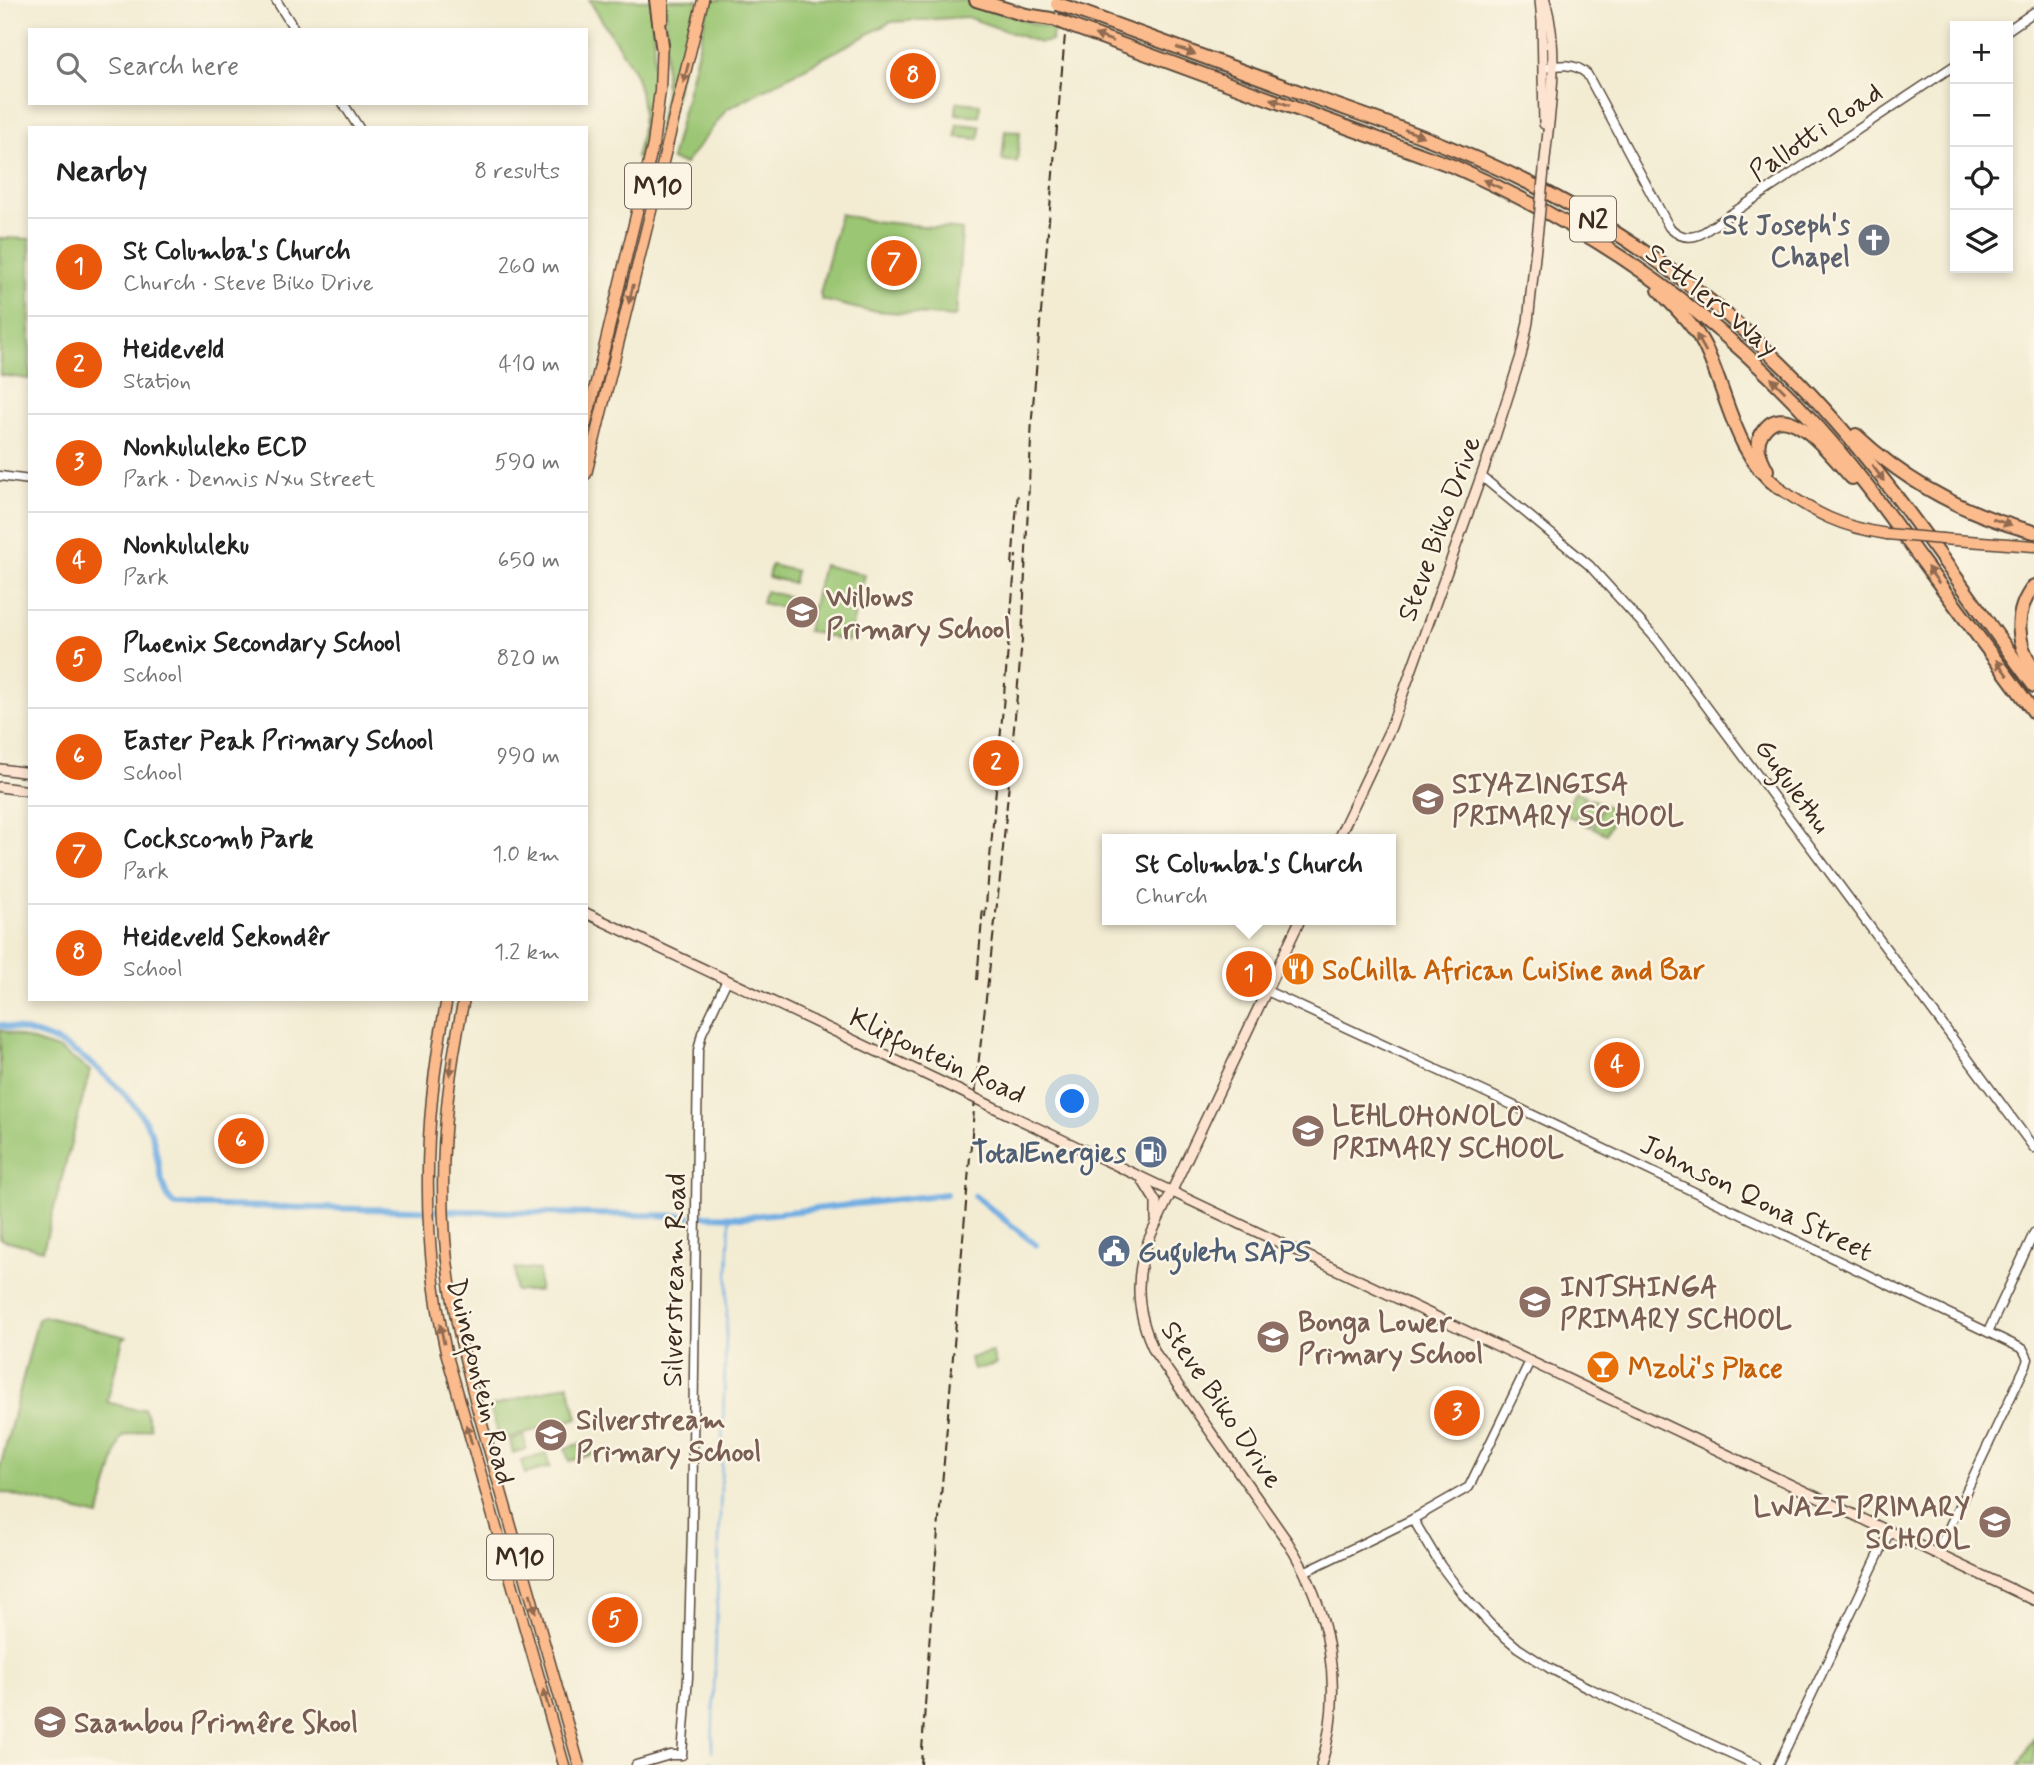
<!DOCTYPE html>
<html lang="en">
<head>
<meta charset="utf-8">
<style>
	:root { --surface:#fff; --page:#f2f2f2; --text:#222; --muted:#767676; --line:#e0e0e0; --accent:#ea580c }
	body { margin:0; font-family:Mynerve,sans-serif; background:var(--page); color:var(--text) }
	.controls { position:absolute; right:21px; top:21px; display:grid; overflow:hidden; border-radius:0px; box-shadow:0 4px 10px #0003 }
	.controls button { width:63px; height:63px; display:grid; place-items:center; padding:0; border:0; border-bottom:2px solid var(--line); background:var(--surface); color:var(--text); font:35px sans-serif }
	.you { position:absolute; left:1073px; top:1102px; width:24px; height:24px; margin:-18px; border:5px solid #fff; border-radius:50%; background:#1a73e8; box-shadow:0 0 0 10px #1a73e833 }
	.badge { display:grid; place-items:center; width:46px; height:46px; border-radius:50%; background:var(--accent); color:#fff; font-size:23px; font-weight:700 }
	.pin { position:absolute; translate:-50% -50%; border:4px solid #fff; box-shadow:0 2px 7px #0006 }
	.popup { position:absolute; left:1102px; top:834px; width:294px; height:91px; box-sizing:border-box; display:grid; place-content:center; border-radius:0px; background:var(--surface); filter:drop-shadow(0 2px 5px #0005); font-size:23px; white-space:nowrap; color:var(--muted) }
	.popup b { font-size:26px; color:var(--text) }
	.popup::after { content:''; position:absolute; left:50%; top:100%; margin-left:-14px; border:14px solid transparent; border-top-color:var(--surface) }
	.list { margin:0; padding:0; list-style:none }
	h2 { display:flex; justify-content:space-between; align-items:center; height:91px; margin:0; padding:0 28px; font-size:30px }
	h2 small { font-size:23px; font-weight:400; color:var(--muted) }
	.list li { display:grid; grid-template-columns:46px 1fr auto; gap:21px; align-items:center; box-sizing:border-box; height:98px; padding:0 28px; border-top:2px solid var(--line) }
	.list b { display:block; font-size:26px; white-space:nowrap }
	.list p { margin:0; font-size:23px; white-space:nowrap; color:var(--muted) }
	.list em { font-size:23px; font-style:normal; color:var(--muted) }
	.icon { flex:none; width:38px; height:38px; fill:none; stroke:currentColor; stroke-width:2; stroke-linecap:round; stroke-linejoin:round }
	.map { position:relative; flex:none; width:2034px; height:1765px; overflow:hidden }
	.search { position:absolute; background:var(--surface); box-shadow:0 4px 10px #0003; left:28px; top:28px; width:560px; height:77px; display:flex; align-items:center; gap:18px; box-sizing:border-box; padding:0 24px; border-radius:0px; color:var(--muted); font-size:26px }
	.panel { position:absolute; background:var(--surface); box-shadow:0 4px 10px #0003; left:28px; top:126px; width:560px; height:875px; border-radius:0px }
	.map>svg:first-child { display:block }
	.green { fill:#9bc673; stroke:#6b7848; stroke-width:2 }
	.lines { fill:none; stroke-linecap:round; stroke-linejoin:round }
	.stream { stroke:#71ade2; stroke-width:2 }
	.canal { stroke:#71ade2; stroke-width:6 }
	.tertiary-casing { stroke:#574739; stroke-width:11 }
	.secondary-casing { stroke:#574739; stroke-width:12 }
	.primary-casing { stroke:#574739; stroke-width:13 }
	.motorway-casing { stroke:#574739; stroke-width:16 }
	.tertiary { stroke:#fff; stroke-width:8 }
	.secondary { stroke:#fde4d1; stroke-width:9 }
	.primary { stroke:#fbbb8d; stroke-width:10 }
	.motorway { stroke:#fbbb8d; stroke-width:12 }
	.rail { stroke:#3b2a1e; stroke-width:2; stroke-dasharray:10 5; stroke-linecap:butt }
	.secondary-bridge-casing { stroke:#574739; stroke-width:12; stroke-linecap:butt }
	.primary-bridge-casing { stroke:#574739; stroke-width:13; stroke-linecap:butt }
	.motorway-bridge-casing { stroke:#574739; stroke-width:16; stroke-linecap:butt }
	.secondary-bridge { stroke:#fde4d1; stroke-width:9 }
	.primary-bridge { stroke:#fbbb8d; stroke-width:10 }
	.motorway-bridge { stroke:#fbbb8d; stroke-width:12 }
	.oneway { fill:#916b50 }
	.labels { text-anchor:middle; stroke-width:5; stroke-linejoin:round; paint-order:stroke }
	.shield { fill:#fcf5e5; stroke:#75675a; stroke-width:2 }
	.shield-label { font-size:26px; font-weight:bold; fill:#3b2a1e }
	.street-label { font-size:28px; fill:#3b2a1e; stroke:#fcf5e5 }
	.worship-label { font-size:28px; font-weight:bold; fill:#5b616d; stroke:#fcf5e5; text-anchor:end }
	.education-label { font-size:28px; font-weight:bold; fill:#785e54; stroke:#fcf5e5; text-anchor:start }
	.food-label { font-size:28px; font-weight:bold; fill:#c56008; stroke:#fcf5e5; text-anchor:start }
	.service-label { font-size:28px; font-weight:bold; fill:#4e5e75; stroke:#fcf5e5; text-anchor:end }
</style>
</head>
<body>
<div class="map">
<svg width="2034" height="1765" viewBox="0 0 2034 1765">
	<rect width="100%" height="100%" fill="#fcf5e5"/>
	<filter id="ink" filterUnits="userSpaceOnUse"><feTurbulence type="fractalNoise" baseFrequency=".0143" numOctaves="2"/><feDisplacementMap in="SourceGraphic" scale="14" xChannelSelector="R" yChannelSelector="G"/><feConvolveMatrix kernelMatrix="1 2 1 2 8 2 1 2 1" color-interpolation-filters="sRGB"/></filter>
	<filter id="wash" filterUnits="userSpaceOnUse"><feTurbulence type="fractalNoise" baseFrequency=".00686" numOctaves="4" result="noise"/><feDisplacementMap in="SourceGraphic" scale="28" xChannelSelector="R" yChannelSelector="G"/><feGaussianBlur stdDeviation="1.57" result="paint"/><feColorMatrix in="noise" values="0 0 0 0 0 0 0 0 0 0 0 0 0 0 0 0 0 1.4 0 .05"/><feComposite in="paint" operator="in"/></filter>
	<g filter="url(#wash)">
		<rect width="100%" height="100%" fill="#f3ecd3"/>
		<!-- green -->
		<g class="green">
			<path d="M589 0H651C657 54 653 107 642 159L636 158C645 124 646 103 633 69Z"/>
			<polygon points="666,0 698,0 660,157 654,156 665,92"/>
			<polygon points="710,0 962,0 1054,30 1051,41 1040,43 967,17 891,22 727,109 685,164 671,160"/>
			<polygon points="957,102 980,104 979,116 956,114"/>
			<polygon points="957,124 980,126 979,139 956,137"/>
			<polygon points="1005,131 1020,132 1017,162 1002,160"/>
			<polygon points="840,214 871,221 962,230 956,314 954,317 863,310 822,300 820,294"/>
			<polygon points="0,238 30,239 30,379 0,375"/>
			<polygon points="771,565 796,571 793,583 768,577"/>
			<polygon points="823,565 865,575 848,641 807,631"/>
			<polygon points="765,591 790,597 787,609 762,603"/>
			<polygon points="1575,791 1586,796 1575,819 1564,814"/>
			<polygon points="1589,798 1602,804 1590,827 1578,821"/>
			<polygon points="1604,805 1617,811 1606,834 1593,828"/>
			<polygon points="0,1030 60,1050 90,1071 43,1250 0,1239"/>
			<polygon points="515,1268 539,1270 539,1291 515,1291"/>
			<polygon points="43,1316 126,1337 123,1339 107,1402 137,1410 144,1408 151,1428 124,1436 120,1440 99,1516 0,1492 0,1468 38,1319"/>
			<polygon points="992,1352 996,1364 973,1370 970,1358"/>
			<polygon points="568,1384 578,1418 500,1440 490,1407"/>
			<polygon points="524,1435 526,1449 513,1453 510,1440"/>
			<polygon points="590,1441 594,1454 569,1461 565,1448"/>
			<polygon points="546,1454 550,1467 525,1474 521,1461"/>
			<polygon points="2034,1737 2034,1765 2019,1765"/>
		</g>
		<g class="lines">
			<!-- stream -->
			<g class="stream">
				<polyline points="712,1752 730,1217"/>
				<polyline points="711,1765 711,1762"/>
			</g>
			<!-- canal -->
			<g class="canal">
				<path d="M0 1025C19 1030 40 1033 57 1042 89 1057 139 1101 152 1135 158 1152 160 1196 175 1205L689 1216"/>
				<polyline points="975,1196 1036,1245"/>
				<polyline points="704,1216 744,1217 946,1194"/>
			</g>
		</g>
	</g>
	<g filter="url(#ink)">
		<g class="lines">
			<defs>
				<g id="tertiary">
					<polyline points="276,0 295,30"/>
					<polyline points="2008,30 2034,12"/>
					<path d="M1543 68C1560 65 1574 62 1587 74L1669 227C1680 238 1691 240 1704 232L1955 65"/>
					<polyline points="343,103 359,128"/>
					<polyline points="0,476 30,480"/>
					<polyline points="1481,476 1589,565 1658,641 2034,1148"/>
					<polyline points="1267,991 1487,1093 2023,1349 2028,1359 2026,1365 1937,1553"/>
					<polyline points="1988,1332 2034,1233"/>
					<polyline points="1413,1519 1441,1566 1463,1595 1491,1625 1518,1648 1549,1668 1589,1688 1756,1765"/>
					<polyline points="1306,1571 1413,1519 1469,1487 1530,1361"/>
					<polyline points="636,1765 670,1755 682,1755 688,1677 692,1529 698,1051 702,1033 727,980"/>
					<polyline points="1778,1765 1890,1531"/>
				</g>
				<g id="secondary">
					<polyline points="1540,0 1542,21 1544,124"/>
					<path d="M1544 170C1549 113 1561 57 1545 0"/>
					<polyline points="0,769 30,773"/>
					<polyline points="0,787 30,791"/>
					<polyline points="1338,839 1391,727 1492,446 1521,356 1528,322 1539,219"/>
					<polyline points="586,913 956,1089"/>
					<path d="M1300 920 1149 1239C1133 1278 1137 1317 1156 1354L1287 1541C1330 1608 1345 1689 1321 1765"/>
					<polyline points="991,1106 2034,1600"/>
					<polyline points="1143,1181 1156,1202 1156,1219"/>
				</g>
				<g id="primary">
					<polyline points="663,19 663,0"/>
					<polyline points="586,424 653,145 660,90 662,38"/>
					<polyline points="586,474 703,0"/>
					<path d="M1779 488C1816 514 1841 527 1887 534"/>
					<polyline points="1942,539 2034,546"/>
					<path d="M447 999C423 1117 420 1234 446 1352L564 1765"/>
					<path d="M464 999C447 1078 439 1158 445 1239 449 1296 463 1352 477 1407L579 1765"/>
				</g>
				<g id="motorway">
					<polyline points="656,0 662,45"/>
					<polyline points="976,0 1026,15 1051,19"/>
					<path d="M1073 9C1157 40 1241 70 1324 101 1395 126 1466 151 1533 185 1626 233 1712 296 1787 370 1882 464 1955 579 2034 686"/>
					<path d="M1071 26 1455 167C1594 228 1718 315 1819 428 1856 469 1888 514 1920 558 1958 609 1996 660 2034 712"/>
					<path d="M1659 290C1675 308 1693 324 1704 345 1728 393 1733 453 1779 488"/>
					<path d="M1856 435C1906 482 1967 515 2034 532"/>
					<path d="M1767 470C1761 458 1754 446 1762 433 1787 392 1835 461 1852 478"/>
					<path d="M2034 586C2013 612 2016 643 2034 670"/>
				</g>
			</defs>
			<!-- tertiary casing -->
			<use href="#tertiary" class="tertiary-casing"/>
			<!-- secondary casing -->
			<use href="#secondary" class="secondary-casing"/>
			<!-- primary casing -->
			<use href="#primary" class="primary-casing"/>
			<!-- motorway casing -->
			<use href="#motorway" class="motorway-casing"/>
			<!-- tertiary -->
			<use href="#tertiary" class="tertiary"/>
			<!-- secondary -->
			<use href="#secondary" class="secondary"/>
			<!-- primary -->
			<use href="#primary" class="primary"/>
			<!-- motorway -->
			<use href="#motorway" class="motorway"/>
			<!-- rail -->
			<g class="rail">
				<polyline points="1012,565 1018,492"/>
				<polyline points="985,917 1016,555"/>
				<polyline points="977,980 983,907"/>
				<polyline points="921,1765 932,1602 977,1075 1001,870 1022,640 1032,417 1068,0"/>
			</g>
			<defs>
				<g id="secondary-bridge">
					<polyline points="1539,219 1544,170"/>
					<polyline points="956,1089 991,1106"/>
				</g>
				<polyline id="primary-bridge" points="1887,534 1942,539"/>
				<g id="motorway-bridge">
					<polyline points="1057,4 1073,9"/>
					<polyline points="1056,20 1071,26"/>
				</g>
			</defs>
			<!-- secondary-bridge casing -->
			<use href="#secondary-bridge" class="secondary-bridge-casing"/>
			<!-- primary-bridge casing -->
			<use href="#primary-bridge" class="primary-bridge-casing"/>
			<!-- motorway-bridge casing -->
			<use href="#motorway-bridge" class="motorway-bridge-casing"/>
			<!-- secondary-bridge -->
			<use href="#secondary-bridge" class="secondary-bridge"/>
			<!-- primary-bridge -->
			<use href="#primary-bridge" class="primary-bridge"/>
			<!-- motorway-bridge -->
			<use href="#motorway-bridge" class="motorway-bridge"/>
		</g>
		<!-- one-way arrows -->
		<defs><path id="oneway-solid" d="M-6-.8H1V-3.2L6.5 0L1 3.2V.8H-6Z" transform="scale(1.75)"/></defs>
		<g class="oneway">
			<use href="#oneway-solid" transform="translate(1104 38) rotate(-160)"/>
			<use href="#oneway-solid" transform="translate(1186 51) rotate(20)"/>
			<use href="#oneway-solid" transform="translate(686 73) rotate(104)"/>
			<use href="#oneway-solid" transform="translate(1280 102) rotate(-160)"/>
			<use href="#oneway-solid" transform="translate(1414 133) rotate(20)"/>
			<use href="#oneway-solid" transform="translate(1492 184) rotate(-155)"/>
			<use href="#oneway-solid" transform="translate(631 294) rotate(104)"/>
			<use href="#oneway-solid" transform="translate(1701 343) rotate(-119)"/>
			<use href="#oneway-solid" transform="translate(1778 385) rotate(-135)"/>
			<use href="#oneway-solid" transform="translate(1878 473) rotate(53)"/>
			<use href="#oneway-solid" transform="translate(2002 522) rotate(18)"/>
			<use href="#oneway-solid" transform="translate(1933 575) rotate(-126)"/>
			<use href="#oneway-solid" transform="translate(2002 668) rotate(-126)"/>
			<use href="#oneway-solid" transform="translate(451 1066) rotate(97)"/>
			<use href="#oneway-solid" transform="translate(442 1334) rotate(-102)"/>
			<use href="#oneway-solid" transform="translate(469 1434) rotate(-106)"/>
			<use href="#oneway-solid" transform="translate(533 1603) rotate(74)"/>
			<use href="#oneway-solid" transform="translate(546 1699) rotate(-106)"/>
		</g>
	</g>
	<!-- icons -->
	<defs>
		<symbol id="church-disc" viewBox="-11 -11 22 22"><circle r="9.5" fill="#6b7280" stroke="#fcf5e5"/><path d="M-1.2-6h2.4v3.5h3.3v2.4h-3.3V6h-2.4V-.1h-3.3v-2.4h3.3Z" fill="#fff"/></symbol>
		<symbol id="school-disc" viewBox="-11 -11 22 22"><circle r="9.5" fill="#8d6e63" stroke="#fcf5e5"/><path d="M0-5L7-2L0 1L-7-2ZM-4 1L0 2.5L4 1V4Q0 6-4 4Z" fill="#fff"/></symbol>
		<symbol id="restaurant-disc" viewBox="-11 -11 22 22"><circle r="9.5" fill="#e8710a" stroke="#fcf5e5"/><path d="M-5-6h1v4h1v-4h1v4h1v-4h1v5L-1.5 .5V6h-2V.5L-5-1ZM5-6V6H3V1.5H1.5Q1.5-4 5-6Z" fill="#fff"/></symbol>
		<symbol id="fuel-disc" viewBox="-11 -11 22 22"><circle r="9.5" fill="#5c6f8a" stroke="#fcf5e5"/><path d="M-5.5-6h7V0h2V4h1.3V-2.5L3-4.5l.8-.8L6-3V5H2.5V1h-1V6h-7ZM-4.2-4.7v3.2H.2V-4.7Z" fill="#fff"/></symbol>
		<symbol id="civic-disc" viewBox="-11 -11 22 22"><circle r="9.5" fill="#5c6f8a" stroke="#fcf5e5"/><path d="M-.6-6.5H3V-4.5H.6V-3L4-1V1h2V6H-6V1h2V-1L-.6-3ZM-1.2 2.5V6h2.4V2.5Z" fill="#fff"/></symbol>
		<symbol id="bar-disc" viewBox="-11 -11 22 22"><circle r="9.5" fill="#e8710a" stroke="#fcf5e5"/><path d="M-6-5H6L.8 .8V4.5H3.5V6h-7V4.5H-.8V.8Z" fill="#fff"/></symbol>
	</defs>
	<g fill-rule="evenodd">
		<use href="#church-disc" x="1855" y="221" width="38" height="38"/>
		<use href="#school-disc" x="783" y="593" width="38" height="38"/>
		<use href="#school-disc" x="1409" y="780" width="38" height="38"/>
		<use href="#restaurant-disc" x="1279" y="950" width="38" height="38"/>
		<use href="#school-disc" x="1289" y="1112" width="38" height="38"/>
		<use href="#fuel-disc" x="1132" y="1133" width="38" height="38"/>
		<use href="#civic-disc" x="1095" y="1232" width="38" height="38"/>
		<use href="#school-disc" x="1516" y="1283" width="38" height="38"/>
		<use href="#school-disc" x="1254" y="1318" width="38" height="38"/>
		<use href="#bar-disc" x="1584" y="1348" width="38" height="38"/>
		<use href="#school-disc" x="532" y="1416" width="38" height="38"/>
		<use href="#school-disc" x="1976" y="1503" width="38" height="38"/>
		<use href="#school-disc" x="31" y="1703" width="38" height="38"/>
	</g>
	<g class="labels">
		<!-- shield labels -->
		<g class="shield">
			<rect x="625" y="163.5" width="66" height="45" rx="5"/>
			<rect x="1570" y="196.5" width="46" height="45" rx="5"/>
			<rect x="487" y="1534.5" width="66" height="45" rx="5"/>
		</g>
		<g class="shield-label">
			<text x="658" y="195">M10</text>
			<text x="1593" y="228">N2</text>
			<text x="520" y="1566">M10</text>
		</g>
		<!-- street labels -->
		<g class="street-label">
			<text transform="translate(1815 131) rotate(-34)" y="10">Pallotti Road</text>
			<text transform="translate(1713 299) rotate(39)" y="10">Settlers Way</text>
			<text transform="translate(1438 528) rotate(-70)" y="10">Steve Biko Drive</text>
			<text transform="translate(1794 785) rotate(54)" y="10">Gugulethu</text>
			<text transform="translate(938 1055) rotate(25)" y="10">Klipfontein Road</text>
			<text transform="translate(1757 1197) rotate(26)" y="10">Johnson Qona Street</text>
			<text transform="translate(673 1280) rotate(-89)" y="10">Silverstream Road</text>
			<text transform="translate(482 1381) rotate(76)" y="10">Duinefontein Road</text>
			<text transform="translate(1223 1404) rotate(56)" y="10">Steve Biko Drive</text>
		</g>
		<!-- worship labels -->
		<g class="worship-label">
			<text x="1850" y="234">St Joseph's<tspan x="1850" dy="32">Chapel</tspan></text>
		</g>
		<!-- education labels -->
		<g class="education-label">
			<text x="826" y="606">Willows<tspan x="826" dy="32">Primary School</tspan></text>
			<text x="1452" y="793">SIYAZINGISA<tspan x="1452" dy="32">PRIMARY SCHOOL</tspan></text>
			<text x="1332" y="1125">LEHLOHONOLO<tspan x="1332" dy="32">PRIMARY SCHOOL</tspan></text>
			<text x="1560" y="1296">INTSHINGA<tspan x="1560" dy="32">PRIMARY SCHOOL</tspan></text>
			<text x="1298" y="1331">Bonga Lower<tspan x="1298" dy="32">Primary School</tspan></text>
			<text x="576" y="1429">Silverstream<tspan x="576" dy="32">Primary School</tspan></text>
			<text x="1970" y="1516" text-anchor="end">LWAZI PRIMARY<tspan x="1970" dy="32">SCHOOL</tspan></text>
			<text x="74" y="1732">Saambou Primêre Skool</text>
		</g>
		<!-- food labels -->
		<g class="food-label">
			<text x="1322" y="979">SoChilla African Cuisine and Bar</text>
			<text x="1628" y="1377">Mzoli's Place</text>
		</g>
		<!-- service labels -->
		<g class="service-label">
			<text x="1126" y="1162">TotalEnergies</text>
			<text x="1138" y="1261" text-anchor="start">Guguletu SAPS</text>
		</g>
	</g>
</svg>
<div class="controls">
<button>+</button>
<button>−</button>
<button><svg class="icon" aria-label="locate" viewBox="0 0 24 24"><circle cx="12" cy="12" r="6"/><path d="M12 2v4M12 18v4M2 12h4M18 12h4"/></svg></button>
<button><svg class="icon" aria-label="layers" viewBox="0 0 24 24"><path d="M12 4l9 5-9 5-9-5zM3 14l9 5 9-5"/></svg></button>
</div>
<div class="you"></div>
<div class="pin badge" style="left:1249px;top:974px">1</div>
<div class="popup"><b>St Columba's Church</b>Church</div>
<div class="pin badge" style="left:996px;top:763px">2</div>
<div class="pin badge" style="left:1457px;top:1413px">3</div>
<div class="pin badge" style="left:1617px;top:1065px">4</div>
<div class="pin badge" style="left:615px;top:1620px">5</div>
<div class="pin badge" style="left:241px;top:1141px">6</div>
<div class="pin badge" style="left:894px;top:263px">7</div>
<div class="pin badge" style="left:913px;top:76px">8</div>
<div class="search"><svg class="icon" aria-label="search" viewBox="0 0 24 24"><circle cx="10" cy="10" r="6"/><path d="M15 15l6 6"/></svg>Search here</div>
<section class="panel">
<h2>Nearby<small>8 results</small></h2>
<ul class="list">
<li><span class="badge">1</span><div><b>St Columba's Church</b><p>Church · Steve Biko Drive</p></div><em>260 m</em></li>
<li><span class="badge">2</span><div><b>Heideveld</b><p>Station</p></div><em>410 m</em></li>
<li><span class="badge">3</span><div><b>Nonkululeko ECD</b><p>Park · Dennis Nxu Street</p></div><em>590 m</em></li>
<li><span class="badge">4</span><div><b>Nonkululeku</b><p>Park</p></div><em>650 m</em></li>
<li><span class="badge">5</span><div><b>Phoenix Secondary School</b><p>School</p></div><em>820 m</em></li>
<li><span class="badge">6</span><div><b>Easter Peak Primary School</b><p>School</p></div><em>990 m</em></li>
<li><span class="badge">7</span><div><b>Cockscomb Park</b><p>Park</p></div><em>1.0 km</em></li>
<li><span class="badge">8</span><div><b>Heideveld Sekondêr</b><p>School</p></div><em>1.2 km</em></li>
</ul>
</section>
</div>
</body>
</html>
